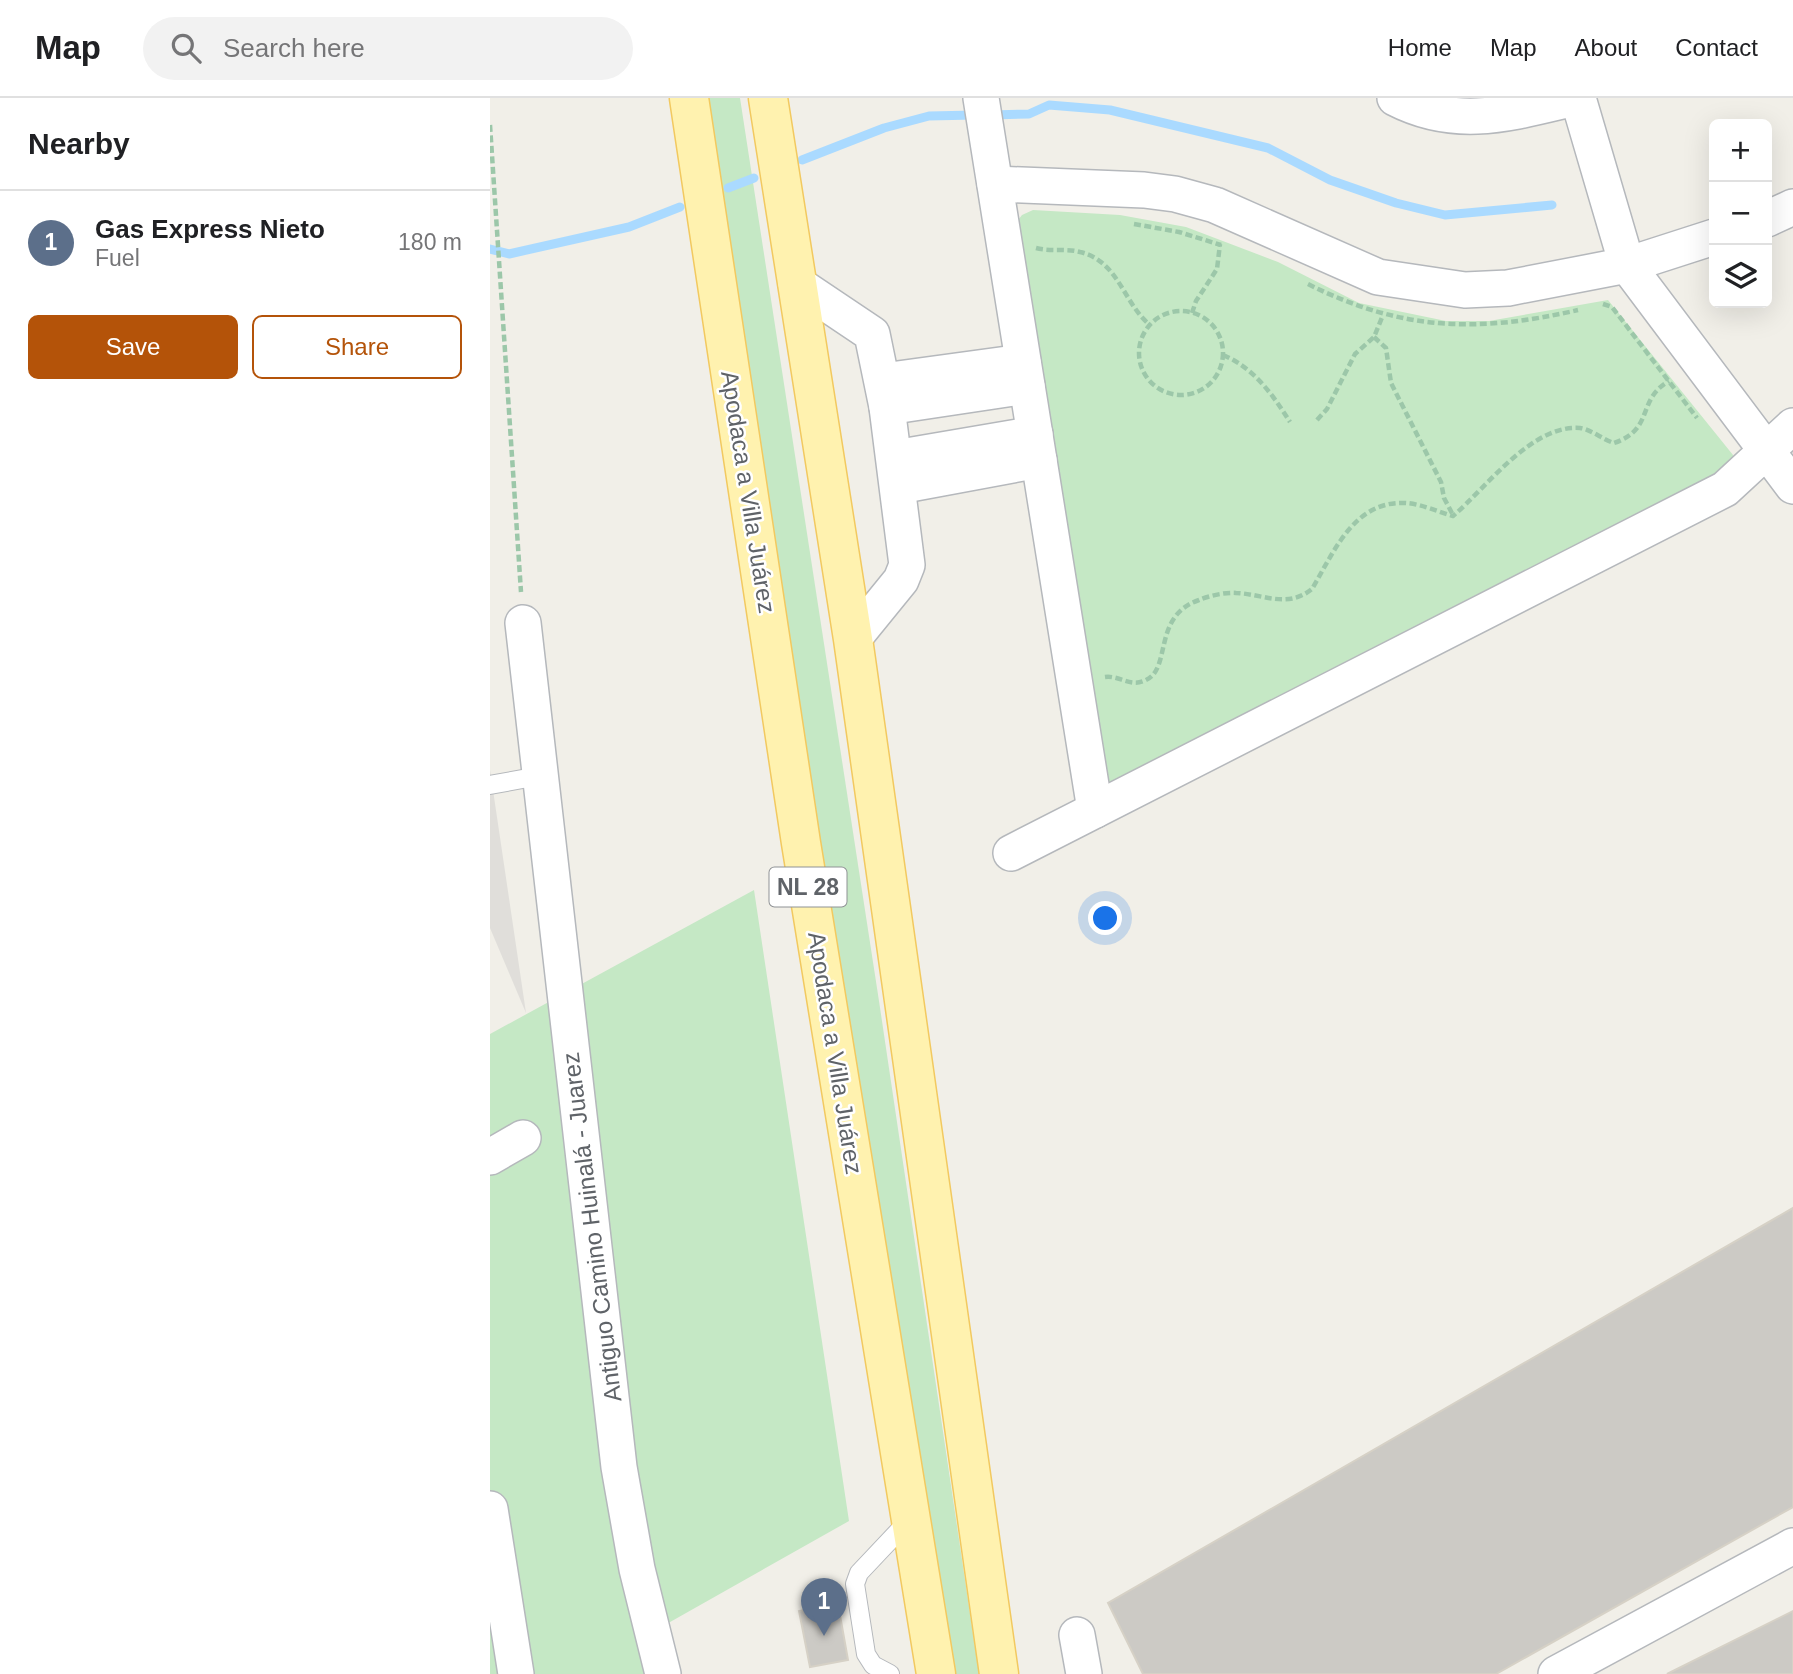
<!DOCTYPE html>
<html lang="en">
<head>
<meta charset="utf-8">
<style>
	:root { --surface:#fff; --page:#f2f2f2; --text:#202124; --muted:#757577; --line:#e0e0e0; --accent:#b45309 }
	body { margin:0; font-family:Helvetica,sans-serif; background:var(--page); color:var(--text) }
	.controls { position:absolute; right:21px; top:21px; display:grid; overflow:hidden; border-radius:10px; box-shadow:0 7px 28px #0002 }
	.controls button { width:63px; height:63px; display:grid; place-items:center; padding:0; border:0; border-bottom:2px solid var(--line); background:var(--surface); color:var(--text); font:35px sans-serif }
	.you { position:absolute; left:616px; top:821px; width:24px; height:24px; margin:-18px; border:5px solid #fff; border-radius:50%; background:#1a73e8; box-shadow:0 0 0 10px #1a73e833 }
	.badge { display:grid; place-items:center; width:46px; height:46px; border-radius:50%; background:var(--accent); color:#fff; font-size:23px; font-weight:700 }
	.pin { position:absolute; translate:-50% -58px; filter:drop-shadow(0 2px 4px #0008) }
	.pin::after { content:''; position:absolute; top:37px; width:24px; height:21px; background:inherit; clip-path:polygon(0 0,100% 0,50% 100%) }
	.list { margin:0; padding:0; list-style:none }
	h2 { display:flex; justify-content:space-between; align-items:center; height:91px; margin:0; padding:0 28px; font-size:30px }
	h2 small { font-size:23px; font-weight:400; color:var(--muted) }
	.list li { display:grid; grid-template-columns:46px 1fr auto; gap:21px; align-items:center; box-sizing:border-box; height:105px; padding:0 28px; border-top:2px solid var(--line) }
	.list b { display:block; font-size:26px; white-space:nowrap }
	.list p { margin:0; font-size:23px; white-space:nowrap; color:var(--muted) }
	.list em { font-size:23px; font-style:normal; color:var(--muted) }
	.actions { display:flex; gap:14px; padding:21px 28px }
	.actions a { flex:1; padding:16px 0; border:2px solid var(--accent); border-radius:10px; text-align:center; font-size:24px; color:var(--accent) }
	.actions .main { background:var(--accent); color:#fff }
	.icon { flex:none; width:38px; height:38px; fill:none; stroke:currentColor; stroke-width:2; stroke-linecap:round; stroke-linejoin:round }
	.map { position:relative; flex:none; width:1303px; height:1576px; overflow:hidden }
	header { display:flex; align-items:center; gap:42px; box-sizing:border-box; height:98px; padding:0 35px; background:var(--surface); border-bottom:2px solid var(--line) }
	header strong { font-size:33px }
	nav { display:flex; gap:38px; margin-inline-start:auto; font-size:24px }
	.search { width:490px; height:63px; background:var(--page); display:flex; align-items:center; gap:18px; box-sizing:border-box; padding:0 24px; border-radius:38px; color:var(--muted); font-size:26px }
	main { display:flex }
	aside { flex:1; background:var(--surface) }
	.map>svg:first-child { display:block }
	.industrial { fill:#e0deda }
	.green { fill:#c5e8c5 }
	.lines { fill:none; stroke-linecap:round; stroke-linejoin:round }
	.stream { stroke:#aadaff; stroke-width:9 }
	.building { fill:#cccac5; stroke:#d6d1c6; stroke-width:2 }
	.service-casing { stroke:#b5b8bc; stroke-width:20 }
	.minor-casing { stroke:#b5b8bc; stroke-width:38 }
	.primary-casing { stroke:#f2c960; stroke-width:41 }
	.path { stroke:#9cc7a9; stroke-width:4.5; stroke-dasharray:7 3.5; stroke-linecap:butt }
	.service { stroke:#fff; stroke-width:18 }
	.minor { stroke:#fff; stroke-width:35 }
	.primary { stroke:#fff2af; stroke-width:38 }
	.labels { text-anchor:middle; stroke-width:5; stroke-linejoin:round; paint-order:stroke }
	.shield { fill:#fff; stroke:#8f9295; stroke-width:2 }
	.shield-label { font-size:23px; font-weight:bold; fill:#5f6368 }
	.street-label { font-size:24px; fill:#5f6368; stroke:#fff }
</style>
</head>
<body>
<header>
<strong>Map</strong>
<div class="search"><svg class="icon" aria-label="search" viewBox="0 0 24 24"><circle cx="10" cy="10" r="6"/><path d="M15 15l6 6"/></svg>Search here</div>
<nav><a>Home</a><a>Map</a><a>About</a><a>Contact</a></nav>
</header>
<main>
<aside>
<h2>Nearby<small></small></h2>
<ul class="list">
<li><span class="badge" style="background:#5c6f8a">1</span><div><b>Gas Express Nieto</b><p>Fuel</p></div><em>180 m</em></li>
</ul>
<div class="actions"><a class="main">Save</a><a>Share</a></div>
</aside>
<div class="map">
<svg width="1303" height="1576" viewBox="0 0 1303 1576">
	<rect width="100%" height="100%" fill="#f1efe8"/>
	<!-- industrial -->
	<polygon class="industrial" points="0,672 36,915 0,830"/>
	<!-- green -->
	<g class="green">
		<polygon points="213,0 250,0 389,903 489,1576 455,1576"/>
		<polygon points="543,112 630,117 696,129 788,164 869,205 956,223 999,223 1118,202 1243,357 1241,376 625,686 613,682 525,126 532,117"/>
		<polygon points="264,792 359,1423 150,1541 157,1576 0,1576 0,936"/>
	</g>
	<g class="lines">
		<!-- stream -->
		<g class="stream">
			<polyline points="502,17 539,16 559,7 620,12 778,50 840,82 906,105 955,117 1062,107"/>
			<polyline points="312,62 394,30 439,18 485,17"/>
			<polyline points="238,90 264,80"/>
			<polyline points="0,151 19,156 139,129 190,109"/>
		</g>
	</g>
	<!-- building -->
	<g class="building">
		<polygon points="1303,1110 1303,1409 1006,1576 653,1576 618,1505"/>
		<polygon points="348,1506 358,1562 320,1569 309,1513"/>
		<polygon points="1303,1513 1303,1576 1177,1576"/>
	</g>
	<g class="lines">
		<defs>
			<g id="service">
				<polyline points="0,687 49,678"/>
				<polyline points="400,1576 383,1567 376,1556 365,1486 369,1475 419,1422"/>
			</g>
			<g id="minor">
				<polyline points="491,0 605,712"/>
				<path d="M905 0C967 32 1021 15 1085 0"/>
				<polyline points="1088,0 1137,167 1303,388"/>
				<polyline points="505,86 654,92 685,96 725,107 888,179 975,192 1018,190 1137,167 1224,139"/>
				<polyline points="1277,121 1303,109"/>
				<polyline points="306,185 382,236 397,309 417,467 411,482 363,541"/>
				<polyline points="393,283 533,264"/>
				<polyline points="397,309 537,288"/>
				<polyline points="405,360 545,336"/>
				<polyline points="409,388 549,362"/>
				<polyline points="33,525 129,1369 147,1471 173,1576"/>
				<polyline points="521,755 1235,391 1303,328"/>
				<polyline points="0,1059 33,1040"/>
				<polyline points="0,1411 26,1576"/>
				<polyline points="587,1537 594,1576"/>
				<polyline points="1066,1576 1303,1448"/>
			</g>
			<g id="primary">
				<polyline points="199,0 311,745 446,1576"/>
				<polyline points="278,0 363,541 509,1576"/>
			</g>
		</defs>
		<!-- service casing -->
		<use href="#service" class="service-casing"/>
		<!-- minor casing -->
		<use href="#minor" class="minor-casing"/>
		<!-- primary casing -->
		<use href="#primary" class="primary-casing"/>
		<!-- path -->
		<g class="path">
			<polyline points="0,27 31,494"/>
			<polyline points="644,126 689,134 731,147"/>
			<path d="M546 150C561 154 576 150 590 154 629 163 633 205 660 227"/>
			<path d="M818 186C911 233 988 235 1088 212"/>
			<polyline points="1113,206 1122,209 1207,320"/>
			<circle cx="691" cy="255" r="42"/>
			<polyline points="702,215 706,203 727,171 730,146"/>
			<polyline points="884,239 896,250 901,285 951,384 954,400 963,417"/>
			<path d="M733 257C764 270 783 297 800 324"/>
			<polyline points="827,322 837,311 865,256 884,239 893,217"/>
			<path d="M615 579C629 577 641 590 656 582 682 570 662 518 709 502 718 498 736 494 746 495 774 496 797 511 822 491 844 454 864 402 916 405 931 406 949 414 963 418 996 390 1042 326 1090 330 1100 331 1114 342 1124 345 1165 331 1146 302 1179 283"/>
		</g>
		<!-- service -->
		<use href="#service" class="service"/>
		<!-- minor -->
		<use href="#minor" class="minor"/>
		<!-- primary -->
		<use href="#primary" class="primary"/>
	</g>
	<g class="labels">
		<!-- shield labels -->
		<rect class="shield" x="279.5" y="769.5" width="77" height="39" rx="5"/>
		<g class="shield-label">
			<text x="318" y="797">NL 28</text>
		</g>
		<!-- street labels -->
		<g class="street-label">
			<text transform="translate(258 394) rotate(81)" y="8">Apodaca a Villa Juárez</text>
			<text transform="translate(345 955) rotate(81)" y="8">Apodaca a Villa Juárez</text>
			<text transform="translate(102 1129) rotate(-97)" y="8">Antiguo Camino Huinalá - Juarez</text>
		</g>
	</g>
</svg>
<div class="controls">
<button>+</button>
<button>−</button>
<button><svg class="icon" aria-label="layers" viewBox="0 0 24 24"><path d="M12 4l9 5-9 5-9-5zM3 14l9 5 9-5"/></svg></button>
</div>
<div class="you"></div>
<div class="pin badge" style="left:334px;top:1538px;background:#5c6f8a">1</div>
</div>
</main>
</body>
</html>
